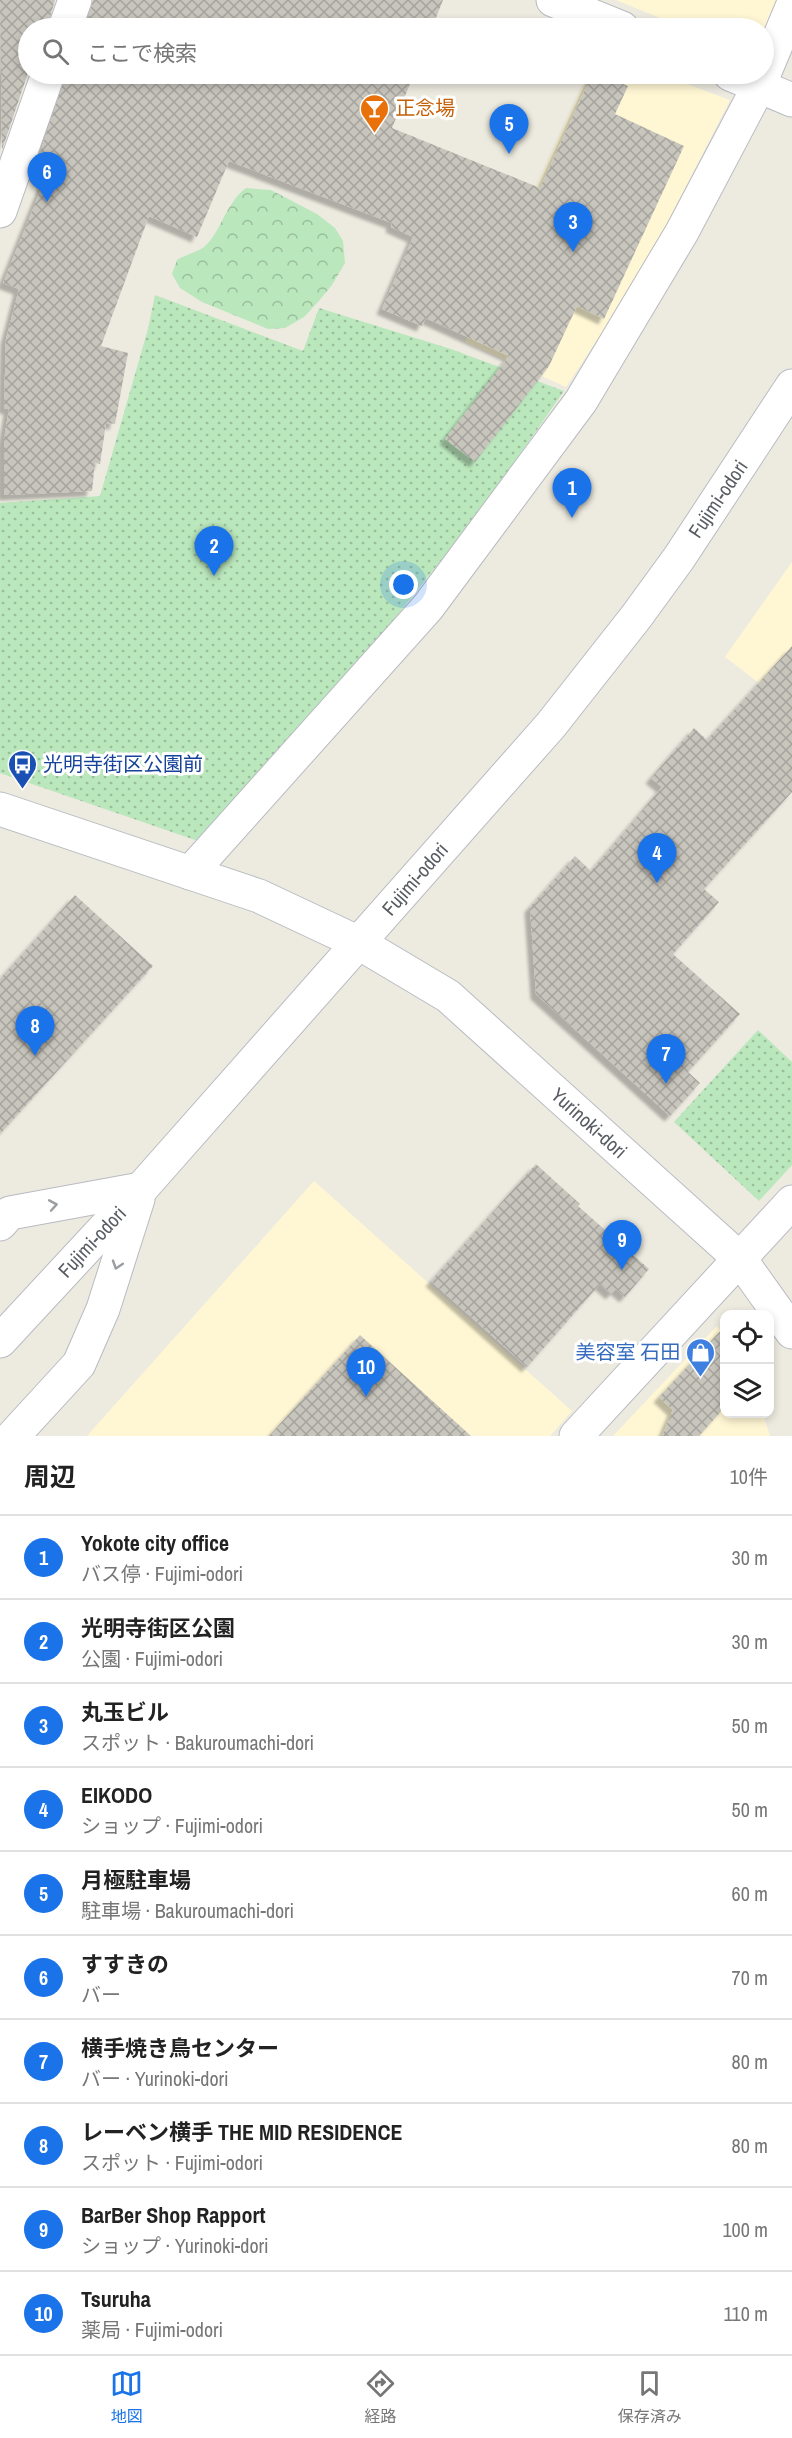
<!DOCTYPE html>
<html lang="ja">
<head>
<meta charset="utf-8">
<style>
	:root { --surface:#fff; --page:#f2f2f2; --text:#222; --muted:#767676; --line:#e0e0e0; --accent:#1a73e8 }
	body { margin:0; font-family:"Archivo Narrow","Noto Sans JP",sans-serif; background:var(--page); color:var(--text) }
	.controls { position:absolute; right:18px; bottom:18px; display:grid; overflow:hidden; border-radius:12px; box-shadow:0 3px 9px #0003 }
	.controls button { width:54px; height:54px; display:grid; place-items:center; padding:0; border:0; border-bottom:2px solid var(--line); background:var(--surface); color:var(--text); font:30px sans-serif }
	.you { position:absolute; left:404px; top:585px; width:21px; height:21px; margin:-15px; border:4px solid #fff; border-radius:50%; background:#1a73e8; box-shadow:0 0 0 9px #1a73e833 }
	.badge { display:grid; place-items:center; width:39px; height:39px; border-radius:50%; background:var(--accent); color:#fff; font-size:20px; font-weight:700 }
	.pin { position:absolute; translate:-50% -50px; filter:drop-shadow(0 2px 3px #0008) }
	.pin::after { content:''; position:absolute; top:32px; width:21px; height:18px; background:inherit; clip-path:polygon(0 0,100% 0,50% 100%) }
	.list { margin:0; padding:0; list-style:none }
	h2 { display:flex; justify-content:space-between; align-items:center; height:78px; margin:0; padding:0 24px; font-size:26px }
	h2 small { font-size:20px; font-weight:400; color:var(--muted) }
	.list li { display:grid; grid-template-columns:39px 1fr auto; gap:18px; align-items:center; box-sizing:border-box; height:84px; padding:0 24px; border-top:2px solid var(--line) }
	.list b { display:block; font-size:22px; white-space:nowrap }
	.list p { margin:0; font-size:20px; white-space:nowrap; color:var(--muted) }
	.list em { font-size:20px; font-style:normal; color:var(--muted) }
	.icon { flex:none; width:33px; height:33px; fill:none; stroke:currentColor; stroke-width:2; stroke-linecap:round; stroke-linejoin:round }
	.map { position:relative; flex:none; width:792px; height:1436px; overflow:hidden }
	.search { position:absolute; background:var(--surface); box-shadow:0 3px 9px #0003; left:18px; right:18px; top:18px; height:66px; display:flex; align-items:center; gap:15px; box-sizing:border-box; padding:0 21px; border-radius:33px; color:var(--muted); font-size:22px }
	.sheet { height:918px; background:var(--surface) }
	nav { display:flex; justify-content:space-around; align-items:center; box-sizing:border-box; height:84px; border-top:2px solid var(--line); background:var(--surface); font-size:16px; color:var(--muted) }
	nav a { display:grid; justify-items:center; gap:3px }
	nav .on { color:var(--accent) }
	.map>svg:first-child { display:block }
	.commercial { fill:#fff7d4 }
	.green { fill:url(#green-dots) }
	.forest { fill:url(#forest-crowns) }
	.building { fill:url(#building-cross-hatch); filter:url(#shadow) }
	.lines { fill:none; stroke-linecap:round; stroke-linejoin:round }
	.minor-casing { stroke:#b8bbc1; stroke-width:35 }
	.minor { stroke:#fff; stroke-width:33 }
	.oneway { stroke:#9b9ea1 }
	.labels { text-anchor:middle; stroke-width:6; stroke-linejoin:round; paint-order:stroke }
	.food-label { font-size:20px; fill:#c56008; stroke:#fff; text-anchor:start }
	.street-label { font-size:20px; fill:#595d63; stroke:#fff }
	.transit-label { font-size:20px; fill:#164399; stroke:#fff; text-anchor:start }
	.shop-label { font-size:20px; fill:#366cbe; stroke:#fff; text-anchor:end }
</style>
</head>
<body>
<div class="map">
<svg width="792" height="1436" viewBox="0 0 792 1436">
	<defs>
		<pattern id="green-dots" width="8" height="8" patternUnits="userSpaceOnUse" patternTransform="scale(1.5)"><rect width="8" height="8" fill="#bae7bc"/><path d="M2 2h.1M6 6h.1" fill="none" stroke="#9abe9c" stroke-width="1.8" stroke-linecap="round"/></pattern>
		<pattern id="forest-crowns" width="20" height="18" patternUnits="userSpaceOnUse" patternTransform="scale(1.5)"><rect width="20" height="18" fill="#bae7bc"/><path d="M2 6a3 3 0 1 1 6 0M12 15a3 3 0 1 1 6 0" fill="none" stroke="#9abe9c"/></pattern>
		<pattern id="building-cross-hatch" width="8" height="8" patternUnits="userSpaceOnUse" patternTransform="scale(1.5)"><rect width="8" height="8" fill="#c8c5bd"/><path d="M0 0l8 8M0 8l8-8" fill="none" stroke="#a5a39d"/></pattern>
		<filter id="shadow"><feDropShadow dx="-5.5" dy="5.5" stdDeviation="1.5" flood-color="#0004"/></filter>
	</defs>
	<rect width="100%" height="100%" fill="#edebe0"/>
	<!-- commercial -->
	<g class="commercial">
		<polygon points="616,0 781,0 764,47 764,28 685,28"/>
		<polygon points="588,74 660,74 730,100 642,272 566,387 465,342"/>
		<polygon points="792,562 792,708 725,657"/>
		<polygon points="314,1181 572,1411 550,1436 87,1436"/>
		<polygon points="717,1326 724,1335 724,1414 763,1414 770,1436 613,1436"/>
	</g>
	<!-- green -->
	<g class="green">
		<polygon points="155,295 303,351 319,308 451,349 564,391 482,509 375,643 201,842 0,773 0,503 100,496 148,329"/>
		<polygon points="758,1030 792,1062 792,1165 759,1201 674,1122"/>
	</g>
	<!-- forest -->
	<path class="forest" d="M246 188 271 190 317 214 335 228 343 241 345 263 332 285 318 302 304 317 285 328 268 329 202 302 180 288 172 274 177 260C185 255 197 252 204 247 221 233 224 205 246 188Z"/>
	<!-- building -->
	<g class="building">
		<polygon points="0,0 55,0 47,28 28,28 28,73 2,150"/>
		<polygon points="93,0 443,0 432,28 85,28"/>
		<polygon points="66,74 414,74 392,128 540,188 592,74 599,74 628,86 615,114 684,146 604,319 577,306 549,366 475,462 445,439 509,356 426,318 422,326 382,309 413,237 391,227 392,223 229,161 197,237 149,216 101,346 128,353 115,424 106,423 100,464 95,463 92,491 4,495 4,440 9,409 4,408 6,339 19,289 3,283 45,179 33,174"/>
		<polygon points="792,646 792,792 704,889 719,902 673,954 740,1014 688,1072 700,1083 670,1116 536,994 530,907 575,856 591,871 662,787 651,778 694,728 707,740"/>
		<polygon points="75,895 153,966 0,1134 0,979"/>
		<polygon points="536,1164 580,1204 578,1206 649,1269 625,1297 616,1289 611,1294 600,1284 527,1367 431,1281"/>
		<polygon points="724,1327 724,1408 699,1436 662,1436 673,1410 659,1397"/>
		<polygon points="360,1335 471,1436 269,1436"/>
	</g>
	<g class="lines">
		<defs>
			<g id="minor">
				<polyline points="553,0 622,28"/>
				<polyline points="65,28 75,0"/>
				<polyline points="730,74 792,100"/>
				<polyline points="0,211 48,74"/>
				<polyline points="0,809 259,896 359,943 448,996 740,1259 792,1332"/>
				<polyline points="190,873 428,607 581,401 682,232 759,86 792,7"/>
				<polyline points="0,1224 10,1213 141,1189"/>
				<polyline points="0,1341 141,1189 551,725 636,617 679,558 792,386"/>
				<polyline points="13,1436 79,1364 103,1309 138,1199"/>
				<polyline points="576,1436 792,1202"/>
			</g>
		</defs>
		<!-- minor casing -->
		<use href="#minor" class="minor-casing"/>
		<!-- minor -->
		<use href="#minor" class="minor"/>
	</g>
	<!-- one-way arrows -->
	<defs><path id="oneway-chevron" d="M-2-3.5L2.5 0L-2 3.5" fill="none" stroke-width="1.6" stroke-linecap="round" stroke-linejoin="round" transform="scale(1.5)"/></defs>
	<g class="oneway">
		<use href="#oneway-chevron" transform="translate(53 1205) rotate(-10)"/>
		<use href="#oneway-chevron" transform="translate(117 1265) rotate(108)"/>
	</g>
	<!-- icons -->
	<defs>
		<symbol id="bar-pin" viewBox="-11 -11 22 30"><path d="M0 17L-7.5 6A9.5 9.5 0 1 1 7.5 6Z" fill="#e8710a" stroke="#fff"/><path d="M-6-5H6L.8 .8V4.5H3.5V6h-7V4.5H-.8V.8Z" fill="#fff"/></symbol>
		<symbol id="bus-pin" viewBox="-11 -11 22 30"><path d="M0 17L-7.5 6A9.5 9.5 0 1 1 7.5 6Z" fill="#1a4fb4" stroke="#fff"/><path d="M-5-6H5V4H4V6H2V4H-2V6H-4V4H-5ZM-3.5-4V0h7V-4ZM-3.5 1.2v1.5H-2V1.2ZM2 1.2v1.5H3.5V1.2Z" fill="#fff"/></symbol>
		<symbol id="shop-pin" viewBox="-11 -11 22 30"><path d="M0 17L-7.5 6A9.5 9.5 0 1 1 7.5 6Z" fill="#3f7fe0" stroke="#fff"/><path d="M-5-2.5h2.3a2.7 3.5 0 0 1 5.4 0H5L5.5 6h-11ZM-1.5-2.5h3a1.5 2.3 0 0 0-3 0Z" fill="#fff"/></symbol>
	</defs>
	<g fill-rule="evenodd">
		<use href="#bar-pin" x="358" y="92" width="33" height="45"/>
		<use href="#bus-pin" x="6" y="748" width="33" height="45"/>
		<use href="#shop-pin" x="684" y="1336" width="33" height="45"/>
	</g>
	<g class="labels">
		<!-- food labels -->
		<g class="food-label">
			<text x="395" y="115">正念場</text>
		</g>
		<!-- street labels -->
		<g class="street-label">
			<text transform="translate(718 499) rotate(-56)" y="7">Fujimi-odori</text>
			<text transform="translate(415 879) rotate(-49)" y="7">Fujimi-odori</text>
			<text transform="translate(589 1123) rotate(42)" y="7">Yurinoki-dori</text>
			<text transform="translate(92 1242) rotate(-47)" y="7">Fujimi-odori</text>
		</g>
		<!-- transit labels -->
		<g class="transit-label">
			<text x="43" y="771">光明寺街区公園前</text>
		</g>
		<!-- shop labels -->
		<g class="shop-label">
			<text x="680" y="1359">美容室 石田</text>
		</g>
	</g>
</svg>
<div class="controls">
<button><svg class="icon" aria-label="locate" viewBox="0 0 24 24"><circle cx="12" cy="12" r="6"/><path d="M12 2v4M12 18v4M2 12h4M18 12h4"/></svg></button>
<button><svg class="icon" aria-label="layers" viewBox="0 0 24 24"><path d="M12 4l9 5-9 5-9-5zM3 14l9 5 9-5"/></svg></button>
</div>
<div class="you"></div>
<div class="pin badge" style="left:572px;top:518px">1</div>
<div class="pin badge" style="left:214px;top:576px">2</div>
<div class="pin badge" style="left:573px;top:252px">3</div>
<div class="pin badge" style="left:657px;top:883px">4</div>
<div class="pin badge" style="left:509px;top:154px">5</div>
<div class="pin badge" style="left:47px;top:202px">6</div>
<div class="pin badge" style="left:666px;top:1084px">7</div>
<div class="pin badge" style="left:35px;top:1056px">8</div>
<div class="pin badge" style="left:622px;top:1270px">9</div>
<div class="pin badge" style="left:366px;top:1397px">10</div>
<div class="search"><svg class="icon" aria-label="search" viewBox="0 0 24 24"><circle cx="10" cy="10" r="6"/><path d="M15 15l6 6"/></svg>ここで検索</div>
</div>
<section class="sheet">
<h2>周辺<small>10件</small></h2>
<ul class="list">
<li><span class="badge">1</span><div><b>Yokote city office</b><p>バス停 · Fujimi-odori</p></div><em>30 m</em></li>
<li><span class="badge">2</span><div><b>光明寺街区公園</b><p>公園 · Fujimi-odori</p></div><em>30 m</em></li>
<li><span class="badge">3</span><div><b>丸玉ビル</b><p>スポット · Bakuroumachi-dori</p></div><em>50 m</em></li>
<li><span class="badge">4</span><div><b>EIKODO</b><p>ショップ · Fujimi-odori</p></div><em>50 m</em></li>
<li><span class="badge">5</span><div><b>月極駐車場</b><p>駐車場 · Bakuroumachi-dori</p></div><em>60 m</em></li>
<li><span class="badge">6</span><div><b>すすきの</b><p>バー</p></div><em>70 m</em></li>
<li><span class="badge">7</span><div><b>横手焼き鳥センター</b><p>バー · Yurinoki-dori</p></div><em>80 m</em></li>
<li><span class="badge">8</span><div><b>レーベン横手 THE MID RESIDENCE</b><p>スポット · Fujimi-odori</p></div><em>80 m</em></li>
<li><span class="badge">9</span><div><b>BarBer Shop Rapport</b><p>ショップ · Yurinoki-dori</p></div><em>100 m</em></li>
<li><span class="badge">10</span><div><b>Tsuruha</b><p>薬局 · Fujimi-odori</p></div><em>110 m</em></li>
</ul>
</section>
<nav>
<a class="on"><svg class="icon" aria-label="map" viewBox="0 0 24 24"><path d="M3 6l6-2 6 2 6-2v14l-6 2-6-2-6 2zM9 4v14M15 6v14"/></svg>地図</a>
<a><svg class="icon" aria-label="directions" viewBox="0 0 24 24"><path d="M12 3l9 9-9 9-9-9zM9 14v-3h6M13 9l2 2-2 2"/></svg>経路</a>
<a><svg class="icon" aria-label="saved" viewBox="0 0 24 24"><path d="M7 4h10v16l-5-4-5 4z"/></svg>保存済み</a>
</nav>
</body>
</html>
